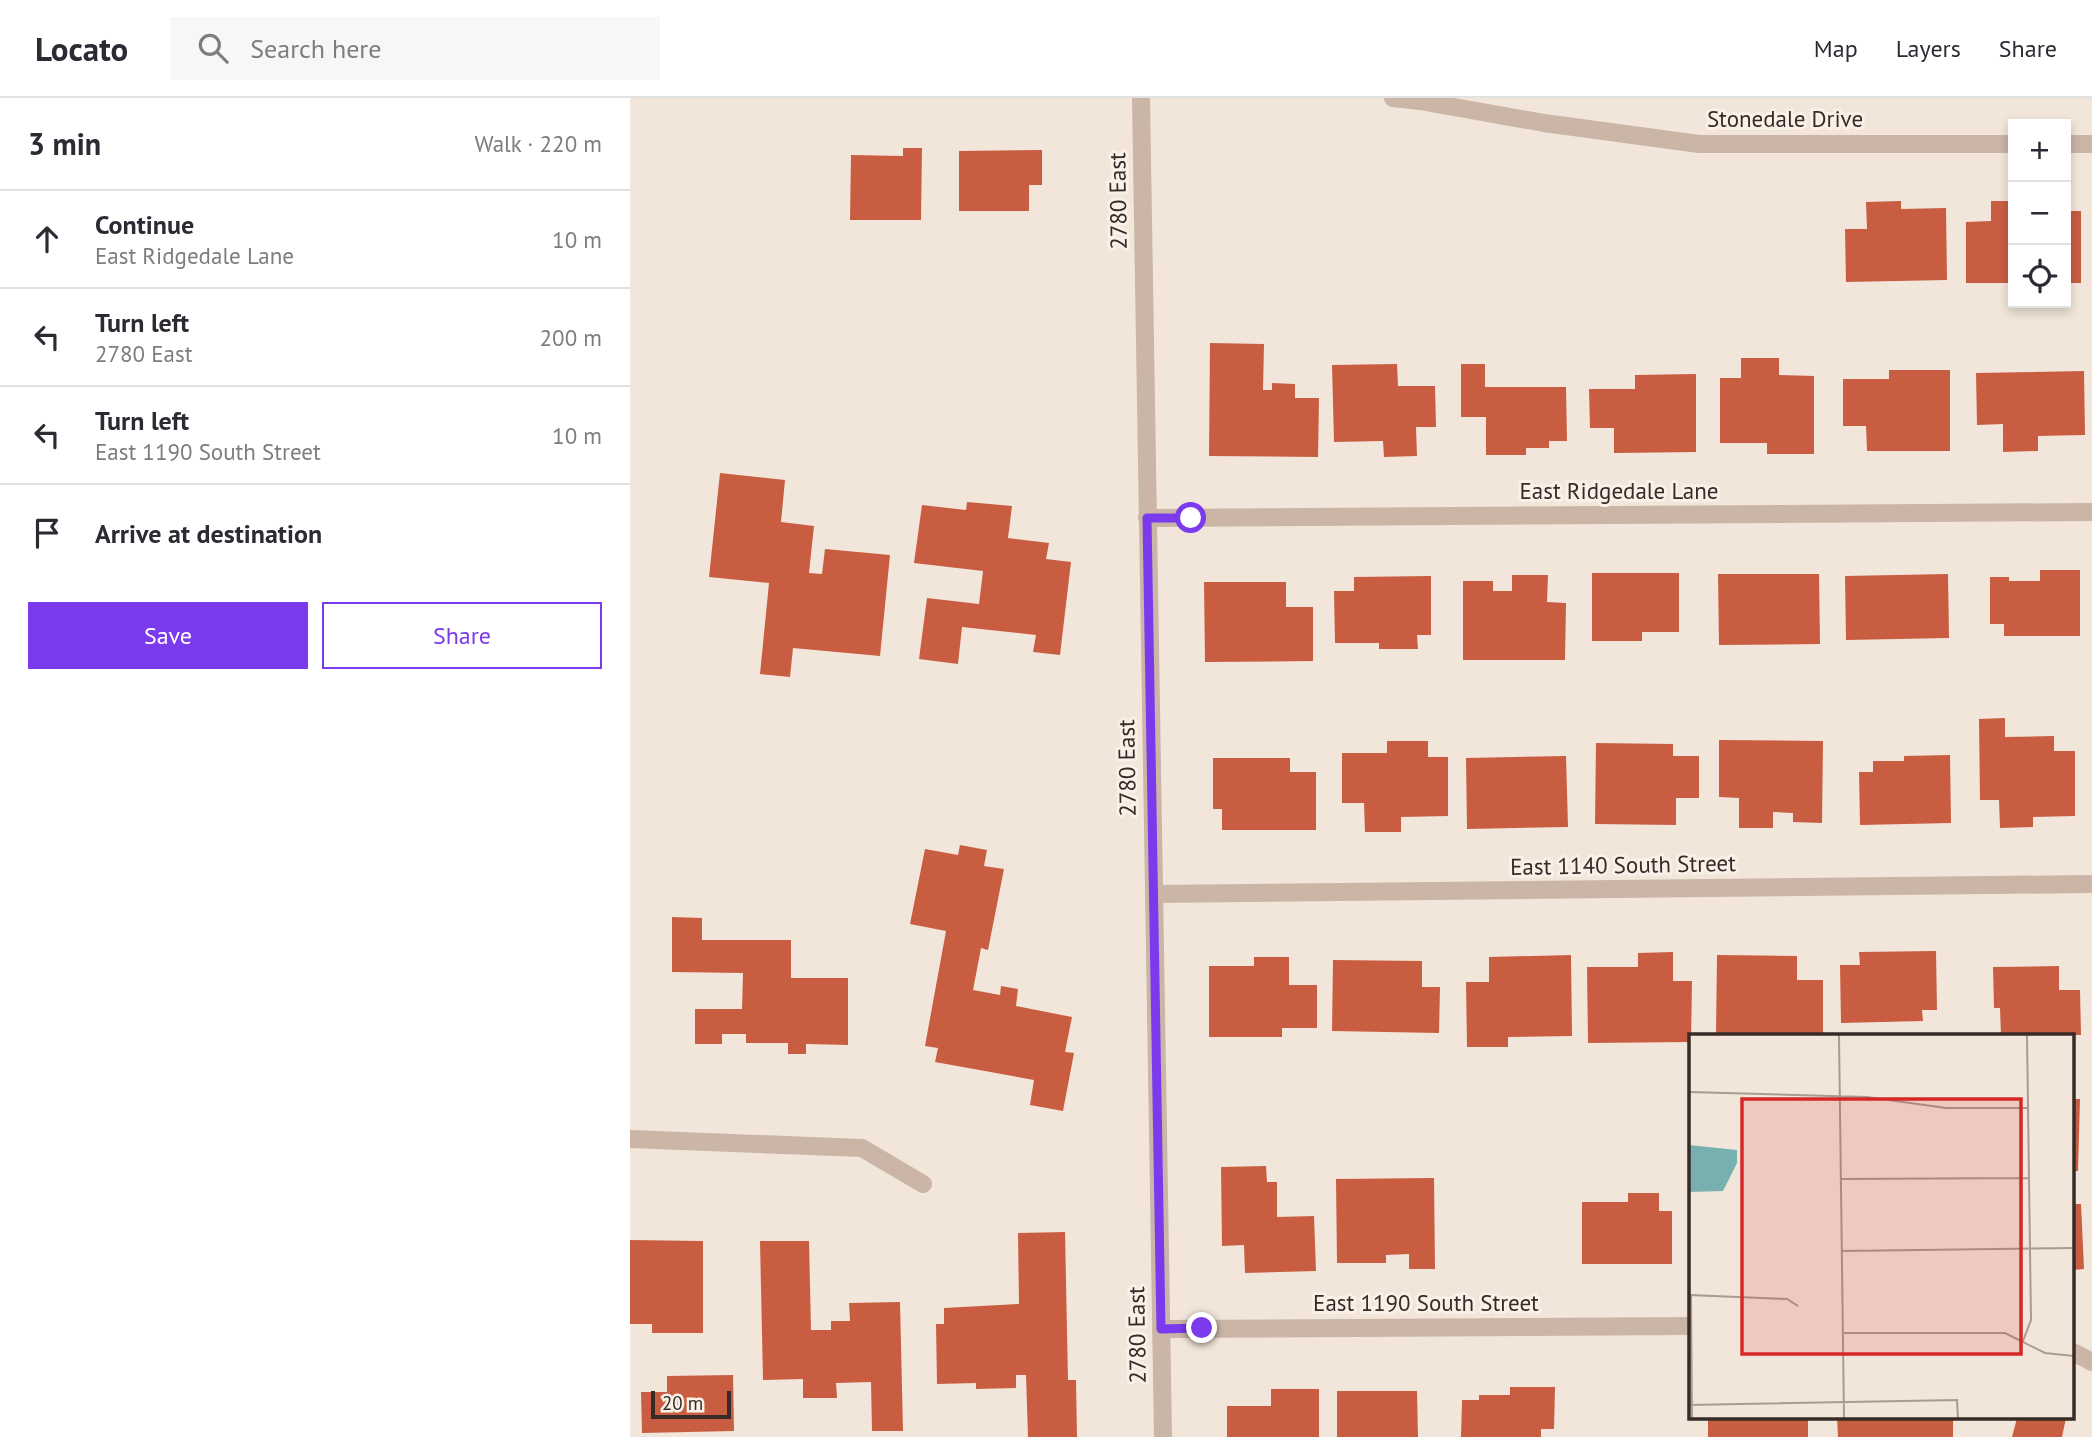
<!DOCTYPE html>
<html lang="en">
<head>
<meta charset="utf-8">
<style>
	:root { --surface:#fff; --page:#f7f7f7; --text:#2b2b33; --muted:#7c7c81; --line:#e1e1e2; --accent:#7c3aed }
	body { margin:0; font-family:"PT Sans",sans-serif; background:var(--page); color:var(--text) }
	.controls { position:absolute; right:21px; top:21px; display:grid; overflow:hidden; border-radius:0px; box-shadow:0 4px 10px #0003 }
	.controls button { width:63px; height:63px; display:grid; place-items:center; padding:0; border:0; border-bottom:2px solid var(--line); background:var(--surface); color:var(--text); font:35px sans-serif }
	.scale { position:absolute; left:21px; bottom:18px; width:80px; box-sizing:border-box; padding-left:7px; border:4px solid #362b27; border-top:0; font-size:19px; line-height:24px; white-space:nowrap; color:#362b27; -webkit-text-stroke:5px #faf0e7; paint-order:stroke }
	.stop { position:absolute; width:21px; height:21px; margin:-16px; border:5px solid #7c3aed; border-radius:50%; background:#fff }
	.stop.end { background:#7c3aed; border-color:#fff; box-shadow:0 2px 7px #0008 }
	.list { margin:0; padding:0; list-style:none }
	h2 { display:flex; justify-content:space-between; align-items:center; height:91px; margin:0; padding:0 28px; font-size:30px }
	h2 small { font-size:23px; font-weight:400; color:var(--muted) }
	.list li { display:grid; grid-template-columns:46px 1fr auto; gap:21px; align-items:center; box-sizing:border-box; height:98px; padding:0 28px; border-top:2px solid var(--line) }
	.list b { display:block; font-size:26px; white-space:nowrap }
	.list p { margin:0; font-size:23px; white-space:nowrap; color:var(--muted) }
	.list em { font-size:23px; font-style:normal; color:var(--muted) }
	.actions { display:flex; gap:14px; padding:21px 28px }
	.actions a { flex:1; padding:16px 0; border:2px solid var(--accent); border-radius:0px; text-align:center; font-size:24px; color:var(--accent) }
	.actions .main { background:var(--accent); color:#fff }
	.icon { flex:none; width:38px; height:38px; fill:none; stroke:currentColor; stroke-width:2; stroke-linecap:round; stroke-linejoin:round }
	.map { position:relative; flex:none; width:1462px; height:1339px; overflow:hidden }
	header { display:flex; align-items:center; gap:42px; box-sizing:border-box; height:98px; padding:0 35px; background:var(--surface); border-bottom:2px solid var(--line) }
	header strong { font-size:33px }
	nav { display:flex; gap:38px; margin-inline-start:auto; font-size:24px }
	.search { width:490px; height:63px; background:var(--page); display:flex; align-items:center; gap:18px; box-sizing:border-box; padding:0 24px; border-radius:0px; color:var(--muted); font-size:26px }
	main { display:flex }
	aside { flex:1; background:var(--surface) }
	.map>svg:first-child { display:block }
	.building { fill:#c95d42 }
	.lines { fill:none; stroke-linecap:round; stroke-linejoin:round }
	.minor { stroke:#cab5a6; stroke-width:18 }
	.route { stroke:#7c3aed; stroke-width:9 }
	.labels { text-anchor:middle; stroke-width:6; stroke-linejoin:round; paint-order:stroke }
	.street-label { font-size:23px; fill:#362b27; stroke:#faf0e7 }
	.inset-road { fill:none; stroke:#a79b92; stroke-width:2 }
	.view { fill:#d62828; fill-opacity:0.15; stroke:#d62828; stroke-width:3.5 }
	.inset-edge { fill:none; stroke:#362b27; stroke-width:3.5 }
</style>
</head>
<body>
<header>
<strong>Locato</strong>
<div class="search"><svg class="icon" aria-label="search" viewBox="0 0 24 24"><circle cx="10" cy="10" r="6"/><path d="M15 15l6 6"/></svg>Search here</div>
<nav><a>Map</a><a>Layers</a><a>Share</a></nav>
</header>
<main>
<aside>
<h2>3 min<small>Walk · 220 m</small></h2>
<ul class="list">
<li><svg class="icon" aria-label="ahead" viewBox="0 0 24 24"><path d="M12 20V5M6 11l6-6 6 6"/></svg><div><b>Continue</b><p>East Ridgedale Lane</p></div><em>10 m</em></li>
<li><svg class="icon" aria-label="left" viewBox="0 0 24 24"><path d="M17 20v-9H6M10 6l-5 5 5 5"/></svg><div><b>Turn left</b><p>2780 East</p></div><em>200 m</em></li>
<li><svg class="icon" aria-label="left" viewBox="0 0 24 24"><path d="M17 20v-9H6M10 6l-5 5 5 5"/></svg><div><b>Turn left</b><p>East 1190 South Street</p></div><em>10 m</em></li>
<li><svg class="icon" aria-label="arrive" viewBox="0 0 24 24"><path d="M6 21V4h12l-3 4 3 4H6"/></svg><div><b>Arrive at destination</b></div></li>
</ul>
<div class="actions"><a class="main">Save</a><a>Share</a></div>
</aside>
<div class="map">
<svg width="1462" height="1339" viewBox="0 0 1462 1339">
	<rect width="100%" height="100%" fill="#f2e6da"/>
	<!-- building -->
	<g class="building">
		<polygon points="273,50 292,50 291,122 220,122 221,57 273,58"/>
		<polygon points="412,52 412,87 399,87 399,113 329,113 329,53"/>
		<polygon points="1271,103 1271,111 1316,110 1317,182 1216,184 1215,131 1237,131 1236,104"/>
		<polygon points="1361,103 1383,103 1383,185 1336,185 1336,124 1361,123"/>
		<rect x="1436" y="113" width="15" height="72"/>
		<polygon points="580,245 634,246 633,292 642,292 642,285 665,286 665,300 689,300 688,359 579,358"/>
		<polygon points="1111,260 1149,260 1149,277 1184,278 1184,356 1137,356 1137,345 1090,345 1090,280 1111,280"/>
		<polygon points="767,266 768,288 805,288 806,329 786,329 787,358 754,359 753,343 704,344 702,267"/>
		<polygon points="831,266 855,266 855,289 936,289 937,343 919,343 919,350 896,350 896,357 856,357 856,319 831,319"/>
		<polygon points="1259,272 1320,272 1320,353 1237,353 1236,328 1213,328 1213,281 1259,281"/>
		<polygon points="1454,273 1455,337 1408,338 1408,353 1373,354 1373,326 1347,327 1346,275"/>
		<polygon points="1066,276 1066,354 984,355 984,330 960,330 959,291 1005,291 1005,277"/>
		<polygon points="90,375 155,382 151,424 184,428 179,475 192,476 195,451 260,457 250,558 163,550 160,579 130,576 139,485 79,479"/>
		<polygon points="337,404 382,408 378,440 419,445 416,461 441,464 430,557 403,554 406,537 332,529 328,566 289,561 297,500 349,506 353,473 284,465 292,407 336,412"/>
		<polygon points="1410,472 1450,472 1450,538 1374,538 1374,526 1360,526 1360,479 1379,479 1379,483 1410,483"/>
		<polygon points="962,475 1049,475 1049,534 1012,534 1012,543 962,543"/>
		<polygon points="1088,476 1189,476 1190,546 1089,547"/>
		<polygon points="1318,476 1319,540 1216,542 1215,478"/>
		<polygon points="882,477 918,477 917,504 936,505 935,562 833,562 833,483 863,483 863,493 882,493"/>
		<polygon points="801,478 801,537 787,537 788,551 749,551 749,545 705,545 704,493 724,493 724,479"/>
		<polygon points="574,484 656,484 656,509 683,509 683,563 575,564"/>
		<polygon points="1375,620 1375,639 1424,638 1424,653 1445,653 1445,718 1403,719 1403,729 1370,730 1369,702 1350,702 1349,621"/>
		<polygon points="1089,642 1193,643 1192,725 1163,724 1163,715 1143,714 1143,730 1109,730 1109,700 1089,699"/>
		<polygon points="757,643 798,643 798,659 818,659 818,718 771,719 771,734 735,734 734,705 712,705 712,655 757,655"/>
		<polygon points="966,645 1043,646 1043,658 1069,658 1069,700 1046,700 1046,727 965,726"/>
		<polygon points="1320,657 1321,725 1230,727 1229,674 1243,674 1243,663 1274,663 1274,658"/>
		<polygon points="936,658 938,729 837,731 836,660"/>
		<polygon points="583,660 660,660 660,674 686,674 686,732 592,732 592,711 583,711"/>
		<polygon points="330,747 357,752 354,768 374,771 358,852 351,850 343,892 370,897 371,888 388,891 386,908 442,919 435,954 444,955 433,1013 400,1007 404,982 305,964 308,950 295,948 316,833 280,826 295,751 328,757"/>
		<polygon points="42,819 72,820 72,842 161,842 161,880 218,880 218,947 176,946 176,956 158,956 158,945 116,945 116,936 92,936 92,946 65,946 65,911 112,911 113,875 42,874"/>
		<polygon points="1306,853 1307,912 1292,912 1293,923 1211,925 1210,867 1230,867 1229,854"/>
		<polygon points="1043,854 1043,883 1062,883 1061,944 958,945 957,869 1008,869 1008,855"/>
		<polygon points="941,857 942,938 878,939 878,949 837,949 836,884 859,884 859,859"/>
		<polygon points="1087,857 1167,858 1167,882 1193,882 1193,937 1086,936"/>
		<polygon points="624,859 659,859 659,887 687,887 687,930 652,930 652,939 579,939 579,868 624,868"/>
		<polygon points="703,862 792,863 792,889 810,889 809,935 702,933"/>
		<polygon points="1429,868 1429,892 1450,892 1451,937 1371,938 1370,910 1364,910 1363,869"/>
		<polygon points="1443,1001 1450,1001 1448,1073 1443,1073"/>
		<polygon points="636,1068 637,1084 647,1084 647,1119 684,1118 686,1173 615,1175 614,1147 592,1148 591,1069"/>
		<polygon points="804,1080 805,1171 779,1171 779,1156 756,1157 756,1165 707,1165 706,1081"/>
		<polygon points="998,1095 1029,1095 1029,1113 1042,1113 1042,1166 952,1166 952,1104 998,1104"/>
		<polygon points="1443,1106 1451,1106 1454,1171 1443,1172"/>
		<polygon points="435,1134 438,1282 446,1282 447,1339 398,1339 396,1277 386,1277 386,1290 346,1291 346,1285 307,1286 306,1226 314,1226 314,1210 389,1206 388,1135"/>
		<polygon points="0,1142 73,1143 73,1235 22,1235 22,1226 0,1226"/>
		<polygon points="130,1143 179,1143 181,1232 201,1232 201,1223 220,1223 219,1205 270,1204 273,1333 242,1333 241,1284 206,1285 207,1300 173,1300 173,1281 133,1282"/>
		<polygon points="103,1277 104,1333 12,1335 11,1294 37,1294 37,1278"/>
		<polygon points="880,1289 925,1289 924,1331 911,1331 911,1339 831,1339 832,1302 849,1302 849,1297 880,1297"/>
		<polygon points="641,1291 689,1291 689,1339 597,1339 597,1308 641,1308"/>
		<polygon points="707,1293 787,1293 788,1339 707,1339"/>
		<polygon points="1078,1320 1178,1321 1178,1339 1078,1339"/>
		<polygon points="1207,1320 1323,1320 1323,1339 1208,1339"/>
		<polygon points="1387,1320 1436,1320 1432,1339 1382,1339"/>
	</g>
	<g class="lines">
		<!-- minor -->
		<g class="minor">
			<polyline points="511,0 533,1339"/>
			<polyline points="763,0 790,3 914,25 1069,46 1383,46"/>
			<polyline points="1436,46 1462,46"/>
			<polyline points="517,420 1462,414"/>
			<polyline points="524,796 1462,786"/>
			<polyline points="0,1041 232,1050 293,1086"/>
			<polyline points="532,1231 1061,1228"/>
			<polyline points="1443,1254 1462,1264"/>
		</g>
	</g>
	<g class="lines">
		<!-- route -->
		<polyline class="route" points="561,420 517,420 531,1231 572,1230"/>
	</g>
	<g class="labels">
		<!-- street labels -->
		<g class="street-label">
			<text x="1155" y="29">Stonedale Drive</text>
			<text transform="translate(488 103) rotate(-91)" y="8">2780 East</text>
			<text x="989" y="401">East Ridgedale Lane</text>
			<text transform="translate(497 670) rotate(-91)" y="8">2780 East</text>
			<text transform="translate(993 767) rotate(-1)" y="8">East 1140 South Street</text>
			<text x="796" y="1213">East 1190 South Street</text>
			<text transform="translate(507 1237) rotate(-91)" y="8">2780 East</text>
		</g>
	</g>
	<!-- overview -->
	<g transform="translate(1059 936)">
		<rect width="385" height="385" fill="#f2e6da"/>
		<path d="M0 111 48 116V129L34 157 0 158Z" fill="#78b0b0"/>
		<path class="inset-road" d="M150 1 155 384M0 58 178 63 257 74H339M152 145 340 144M153 217 385 214M0 261 98 265 109 272M2 261 3 384M155 299H316L356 319 385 322M334 307 342 286 338 1M0 371 268 366 269 384"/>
		<path class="view" d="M53 65H332V320H53Z"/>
		<rect width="385" height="385" class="inset-edge"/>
	</g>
</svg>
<div class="controls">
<button>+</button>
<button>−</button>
<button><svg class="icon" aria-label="locate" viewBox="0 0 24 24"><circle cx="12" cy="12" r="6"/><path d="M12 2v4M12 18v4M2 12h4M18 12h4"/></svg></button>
</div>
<div class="scale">20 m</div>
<div class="stop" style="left:561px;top:420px"></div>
<div class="stop end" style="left:572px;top:1230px"></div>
</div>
</main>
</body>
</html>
